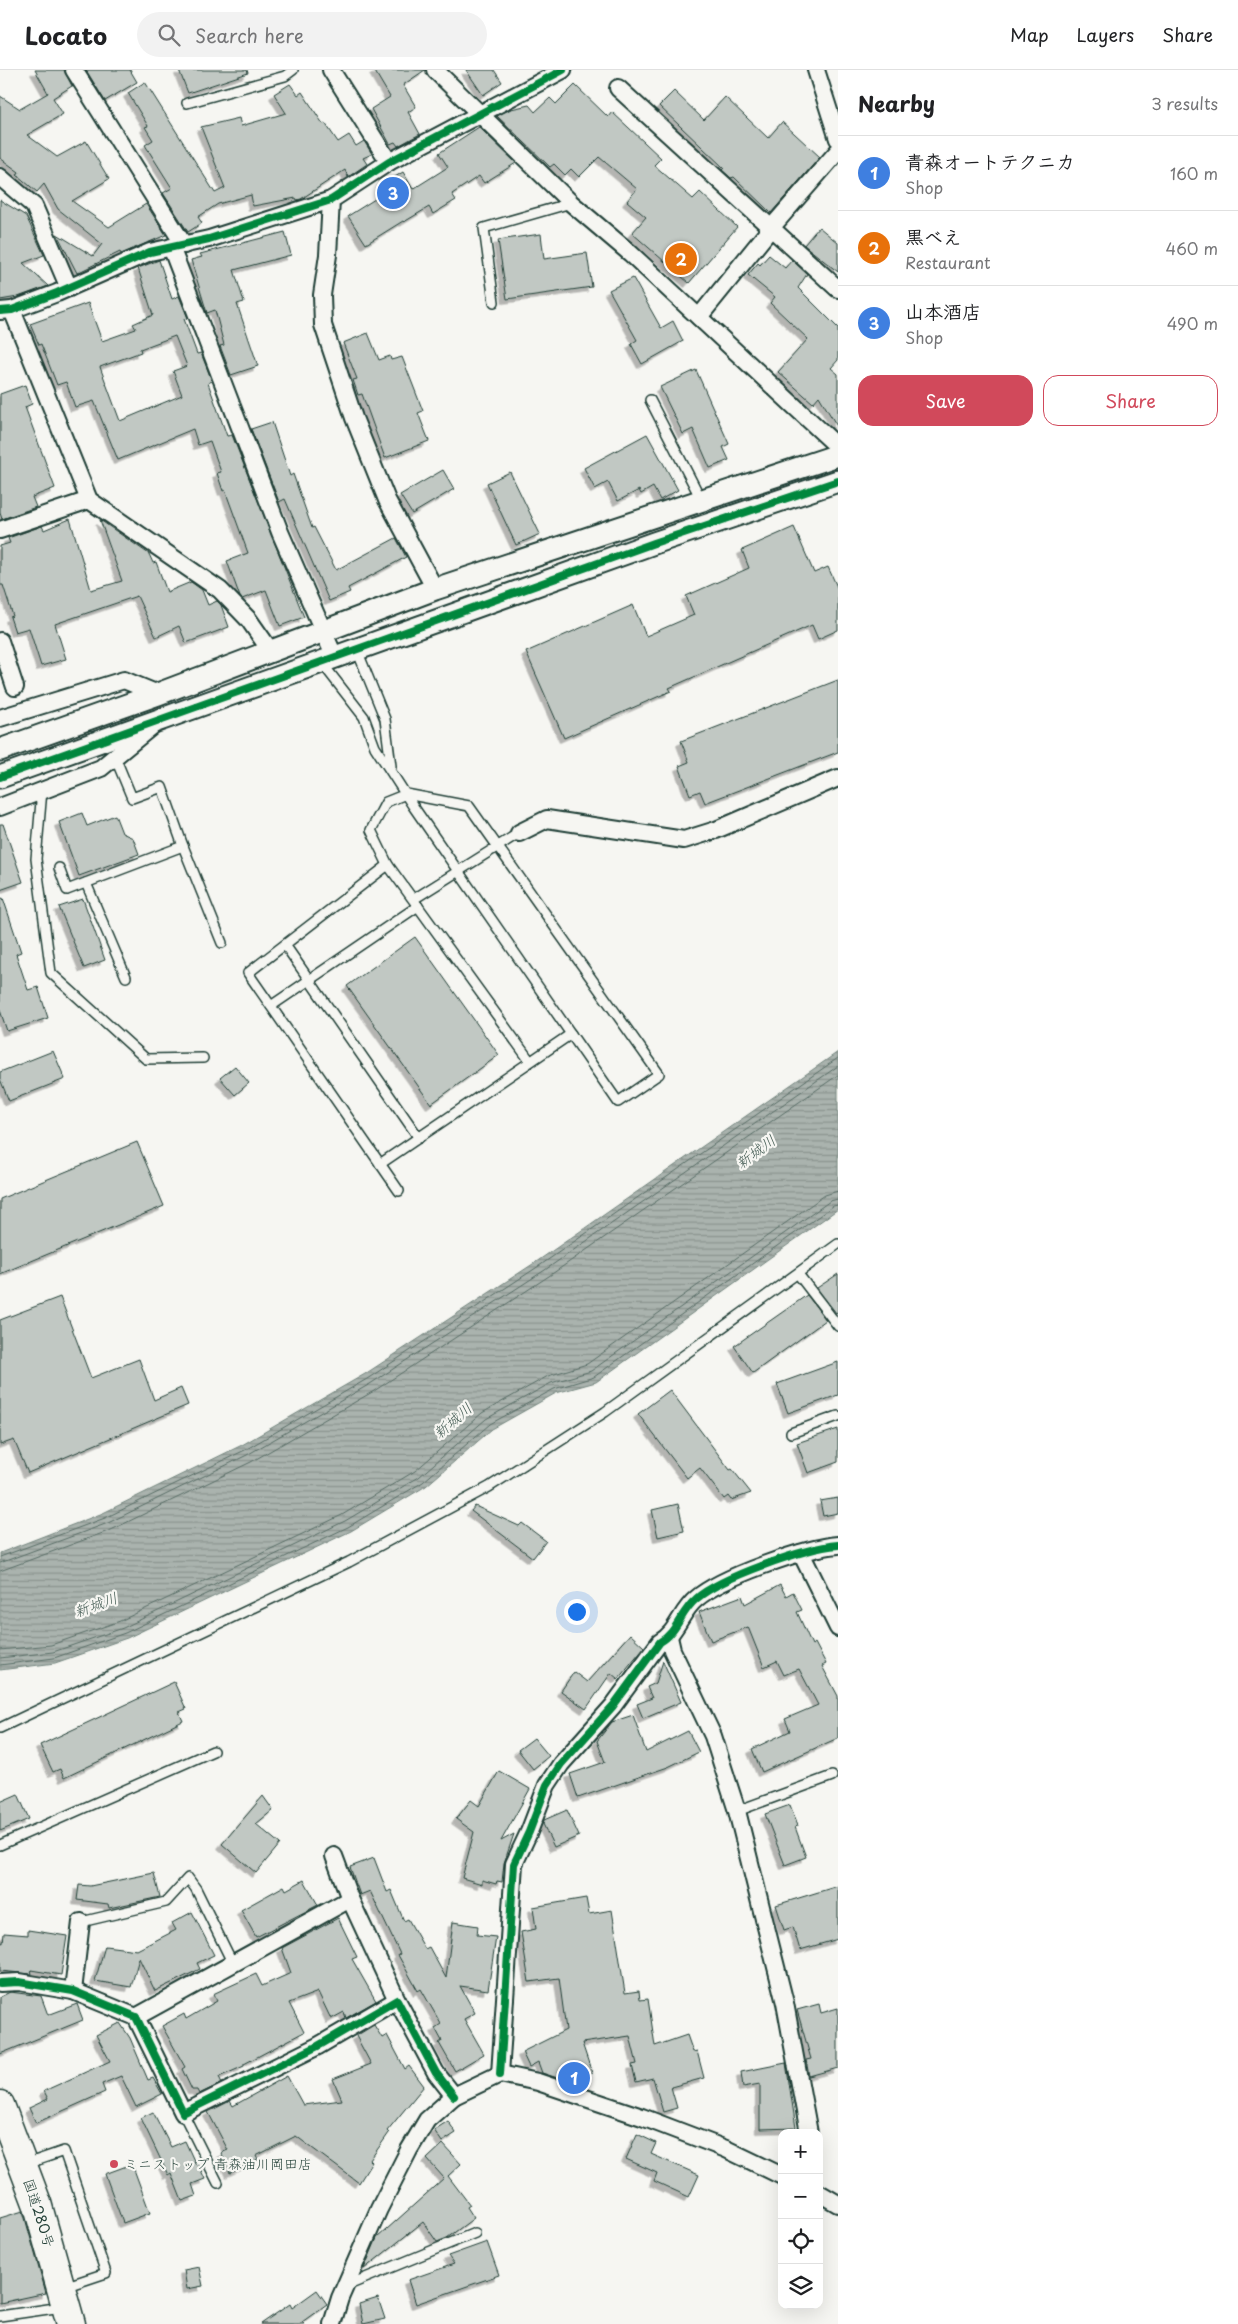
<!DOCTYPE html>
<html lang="en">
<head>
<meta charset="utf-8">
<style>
	:root { --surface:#fff; --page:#f2f2f2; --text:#202124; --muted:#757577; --line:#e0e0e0; --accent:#d1495b }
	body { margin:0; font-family:"Playpen Sans","Klee One",sans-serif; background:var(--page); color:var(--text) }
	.controls { position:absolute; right:15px; bottom:15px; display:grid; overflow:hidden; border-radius:10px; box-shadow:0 5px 20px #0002 }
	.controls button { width:45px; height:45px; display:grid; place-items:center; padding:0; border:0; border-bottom:1px solid var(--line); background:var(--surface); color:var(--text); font:25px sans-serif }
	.you { position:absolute; left:576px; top:1541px; width:18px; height:18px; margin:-12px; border:4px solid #fff; border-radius:50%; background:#1a73e8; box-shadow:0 0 0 8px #1a73e833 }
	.badge { display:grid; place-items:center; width:32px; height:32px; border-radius:50%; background:var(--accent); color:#fff; font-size:16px; font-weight:700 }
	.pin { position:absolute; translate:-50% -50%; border:2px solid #fff; box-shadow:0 1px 5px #0006 }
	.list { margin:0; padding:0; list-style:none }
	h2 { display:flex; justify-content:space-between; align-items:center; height:65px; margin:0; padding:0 20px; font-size:21px }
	h2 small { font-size:16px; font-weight:400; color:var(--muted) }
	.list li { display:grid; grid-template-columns:32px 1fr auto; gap:15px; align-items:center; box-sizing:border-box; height:75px; padding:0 20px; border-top:1px solid var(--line) }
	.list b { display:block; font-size:19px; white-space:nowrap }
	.list p { margin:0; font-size:16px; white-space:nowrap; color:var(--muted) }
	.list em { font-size:16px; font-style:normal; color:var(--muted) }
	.actions { display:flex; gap:10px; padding:15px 20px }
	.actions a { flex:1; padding:11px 0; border:1px solid var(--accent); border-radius:15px; text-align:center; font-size:18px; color:var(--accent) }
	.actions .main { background:var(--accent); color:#fff }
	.icon { flex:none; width:28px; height:28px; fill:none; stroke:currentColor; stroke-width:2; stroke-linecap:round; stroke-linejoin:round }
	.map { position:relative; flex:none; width:838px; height:2254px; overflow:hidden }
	header { display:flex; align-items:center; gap:30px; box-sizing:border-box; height:70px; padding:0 25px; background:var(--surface); border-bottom:1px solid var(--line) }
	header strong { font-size:24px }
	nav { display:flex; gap:28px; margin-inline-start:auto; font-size:18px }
	.search { width:350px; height:45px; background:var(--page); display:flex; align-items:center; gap:12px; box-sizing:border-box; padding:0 18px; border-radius:28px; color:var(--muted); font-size:19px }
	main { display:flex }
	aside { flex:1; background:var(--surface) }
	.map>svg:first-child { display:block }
	.water { fill:url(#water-rules); stroke:#72847d }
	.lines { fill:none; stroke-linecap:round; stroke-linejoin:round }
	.shore { stroke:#576c65; stroke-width:1 }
	.building { fill:#c1c8c3; stroke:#1f3d34; fill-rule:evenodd; filter:url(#shadow) }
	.service-casing { stroke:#1f3d34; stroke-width:12 }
	.minor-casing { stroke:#1f3d34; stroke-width:20 }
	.tertiary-casing { stroke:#1f3d34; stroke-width:25 }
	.trunk-casing { stroke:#1f3d34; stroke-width:31 }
	.service { stroke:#f6f6f2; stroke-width:9 }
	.minor { stroke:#f6f6f2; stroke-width:16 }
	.tertiary { stroke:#f6f6f2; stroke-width:21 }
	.trunk { stroke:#f6f6f2; stroke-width:28 }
	.cycleway-casing { stroke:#f6f6f2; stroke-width:11 }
	.cycleway { stroke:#00873e; stroke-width:8 }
	.poi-dot { fill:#d1495b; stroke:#f6f6f2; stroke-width:2 }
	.labels { text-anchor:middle; stroke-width:4.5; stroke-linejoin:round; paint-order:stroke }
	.poi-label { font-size:14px; fill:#1f3d34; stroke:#f6f6f2; text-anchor:start }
	.street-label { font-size:14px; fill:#1f3d34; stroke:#f6f6f2 }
	.water-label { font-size:15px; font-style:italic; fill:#425a52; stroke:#f6f6f2 }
</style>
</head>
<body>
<header>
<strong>Locato</strong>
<div class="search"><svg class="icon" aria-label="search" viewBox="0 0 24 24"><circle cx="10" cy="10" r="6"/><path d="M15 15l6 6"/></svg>Search here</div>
<nav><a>Map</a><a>Layers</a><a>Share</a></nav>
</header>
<main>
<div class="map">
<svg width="838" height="2254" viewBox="0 0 838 2254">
	<defs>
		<pattern id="water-rules" width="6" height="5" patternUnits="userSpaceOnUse" patternTransform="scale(1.25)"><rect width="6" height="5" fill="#aab3ae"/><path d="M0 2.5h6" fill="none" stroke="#8a938e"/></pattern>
		<filter id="shadow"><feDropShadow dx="-4.5" dy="4.5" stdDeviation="0" flood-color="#0004"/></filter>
	</defs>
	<rect width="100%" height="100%" fill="#f6f6f2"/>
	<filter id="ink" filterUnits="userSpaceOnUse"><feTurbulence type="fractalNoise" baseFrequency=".02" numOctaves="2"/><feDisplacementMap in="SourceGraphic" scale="10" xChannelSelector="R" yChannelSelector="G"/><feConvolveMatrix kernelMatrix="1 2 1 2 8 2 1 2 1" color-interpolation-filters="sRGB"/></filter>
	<g filter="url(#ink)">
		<!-- water -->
		<polygon class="water" points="838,982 838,1139 596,1312 556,1323 492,1359 426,1416 351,1461 127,1568 55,1593 0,1600 0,1483 103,1443 242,1375 365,1304 539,1190"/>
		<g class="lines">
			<!-- shore -->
			<g class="shore">
				<polyline points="0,1487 105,1448 245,1380 367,1309 542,1194 838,988"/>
				<polyline points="0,1493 108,1453 247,1385 370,1314 545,1200 838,996"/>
				<polyline points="0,1501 111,1460 251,1392 374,1321 549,1206 838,1005"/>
				<polyline points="0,1580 51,1575 120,1551 342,1445 415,1401 482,1343 548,1306 587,1294 825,1125 838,1121"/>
				<polyline points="0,1588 53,1582 123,1558 345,1451 419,1407 486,1349 551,1313 591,1301 830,1131 838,1129"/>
				<polyline points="0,1595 54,1588 125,1563 348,1457 423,1412 490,1354 554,1319 594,1307 833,1136 838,1135"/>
			</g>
		</g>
		<!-- building -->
		<g class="building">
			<polygon points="35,0 64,0 72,16 53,28 63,44 27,65 57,87 86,71 109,109 72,131 109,157 146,134 166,165 121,184 120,182 77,203 57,164 93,186 102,174 58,139 44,114 37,122 17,105 19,102 0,88 0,26 20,39 48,23"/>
			<polygon points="86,0 130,0 137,12 105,31"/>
			<polygon points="179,0 247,0 248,3 188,23"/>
			<polygon points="374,0 425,0 403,15 416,37 408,42 420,64 398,76 395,72 390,74 371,39 390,27"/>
			<polygon points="466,0 494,0 502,12 483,25"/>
			<polygon points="145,12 215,123 225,118 201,57 239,48 241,56 286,43 274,24 290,14 298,25 302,22 323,54 325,53 338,72 349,65 356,76 364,71 372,84 363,88 367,94 348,107 345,100 301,129 297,130 296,128 253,136 251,125 218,134 198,147 202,153 188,162 163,123 172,118 145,75 153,70 145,57 148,56 128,23"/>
			<polygon points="575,15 608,47 612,42 661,88 654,95 693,129 700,122 737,157 689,213 632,163 646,147 627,131 637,119 599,87 579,107 571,99 565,105 554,94 550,97 497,46 511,39 529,35 535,42 550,28 556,34"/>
			<polygon points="674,21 704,50 725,27 768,68 782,52 820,87 771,143 734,107 731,108 722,100 724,98 659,36"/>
			<polygon points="479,57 516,93 484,113 479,106 452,124 456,130 433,144 429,137 404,152 403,151 366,174 348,146 386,122 382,115 403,102 413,119 448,97 439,83"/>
			<polygon points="0,130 26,146 44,185 23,193 48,216 18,227 0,230"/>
			<polygon points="819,157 838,173 838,202 804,175"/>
			<polygon points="285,162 291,185 234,200 244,232 237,234 258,296 231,305 220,276 224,275 215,240 207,243 191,190 202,187 200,184"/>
			<polygon points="541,164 544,189 587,183 592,217 507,229 498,170"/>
			<polygon points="769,185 785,198 792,190 807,204 798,218 838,258 838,290 831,298 838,304 838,358 819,326 813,333 778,302 808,269 770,233 775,227 748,205 758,193 760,195"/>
			<path d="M159 190 172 229 179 226 188 248 184 249 197 284 201 283 212 311 208 313 227 366 232 365 304 547 280 556 266 520 242 529 240 527 227 491 248 483 225 420 223 421 217 403 221 402 210 371 198 375 193 359 118 390 94 331 75 337 66 312 57 315 41 274 39 275 30 254 88 233 102 271 136 259 133 254 153 245 138 198ZM175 266 187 296 173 301 182 325 120 351 100 297 141 282 140 279Z"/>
			<polygon points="633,208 661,258 673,251 683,271 642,294 631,274 637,270 609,220"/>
			<polygon points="368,263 379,290 390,286 391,290 402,287 423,341 418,343 429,371 385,388 362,324 358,325 353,310 357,309 343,273"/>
			<polygon points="696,300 729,374 723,377 729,390 710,398 693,359 683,364 660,317"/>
			<polygon points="25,315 32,334 25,337 55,418 32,427 36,437 2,449 0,443 0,324"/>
			<polygon points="272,352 290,406 293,404 312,458 314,457 336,500 396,468 406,487 348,518 350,522 329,531 285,429 279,432 251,359"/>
			<polygon points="647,364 678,420 660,430 653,417 641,424 639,420 618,431 608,412 595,419 584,398"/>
			<polygon points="443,400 454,419 412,444 400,425"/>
			<polygon points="510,402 540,464 516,475 487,413"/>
			<polygon points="70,449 91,520 122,511 100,450 149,484 153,493 156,492 167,522 191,512 202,520 208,535 217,531 221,535 229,557 186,573 179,556 156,567 137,526 55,554 66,589 41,596 29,558 15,562 10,547 13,546 3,515 0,515 0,476 10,473 8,468 42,456 44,460"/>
			<polygon points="794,457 814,503 828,497 838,519 838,560 818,569 812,555 669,618 671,621 564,668 526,582 633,535 646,566 694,545 686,526 749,498 742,480"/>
			<polygon points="838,610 838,682 705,733 700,721 690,725 679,696 689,692 681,671"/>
			<polygon points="82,743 87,756 115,745 122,763 133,768 139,784 79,806 59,752"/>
			<polygon points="0,754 3,754 23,812 0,820"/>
			<polygon points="3,828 21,882 16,884 28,920 38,917 48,948 7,961 0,940 0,829"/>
			<polygon points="83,829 105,890 84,898 59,837"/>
			<polygon points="415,867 499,985 431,1034 347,916"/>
			<polygon points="53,981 65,1009 9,1031 0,1009 0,1002"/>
			<polygon points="235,996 249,1013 235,1025 220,1008"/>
			<polygon points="137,1072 164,1136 0,1204 0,1129"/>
			<polygon points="838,1204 838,1242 836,1243 817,1218"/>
			<polygon points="807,1225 826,1250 753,1303 734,1276"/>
			<polygon points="60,1227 91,1308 139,1289 154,1330 181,1318 188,1335 28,1403 14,1370 0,1375 0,1250"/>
			<polygon points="838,1292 838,1325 788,1343 777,1314"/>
			<polygon points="670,1320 730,1400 732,1399 751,1423 731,1430 728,1426 724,1429 700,1398 687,1408 638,1344"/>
			<polygon points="838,1359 838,1392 808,1403 797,1373"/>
			<polygon points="838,1428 838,1443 823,1446 820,1431"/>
			<polygon points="678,1434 684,1461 658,1467 652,1440"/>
			<polygon points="475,1436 519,1456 522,1453 546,1471 533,1488 471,1441"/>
			<polygon points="780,1515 786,1526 793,1522 802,1540 797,1542 812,1575 815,1573 826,1594 822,1596 838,1626 838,1668 762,1702 752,1679 790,1661 785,1649 818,1635 799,1599 784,1605 777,1591 764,1597 748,1557 711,1571 699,1542 742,1526 745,1534"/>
			<polygon points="630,1564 644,1577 618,1609 611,1603 586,1639 561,1621 574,1602 587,1612"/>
			<polygon points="663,1591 681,1632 643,1648 637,1634 652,1628 647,1617 656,1613"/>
			<polygon points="174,1612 186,1639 179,1642 183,1651 64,1708 60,1699 53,1702 40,1675"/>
			<polygon points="633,1645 646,1682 688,1661 699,1682 668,1697 578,1728 570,1704 605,1692 597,1671 612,1652"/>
			<polygon points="534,1668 549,1686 533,1699 518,1680"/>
			<polygon points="499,1701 530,1719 501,1771 514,1764 504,1793 502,1812 497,1811 496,1814 482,1810 482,1814 462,1808 474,1762 456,1749 471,1730 479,1736"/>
			<polygon points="18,1724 29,1749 0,1761 0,1732"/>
			<polygon points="263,1726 273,1740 256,1754 280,1774 256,1803 222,1774"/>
			<polygon points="790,1735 798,1756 795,1757 806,1787 785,1795 765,1744"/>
			<polygon points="567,1740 579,1766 554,1777 543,1754 544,1750"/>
			<polygon points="374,1788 387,1822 391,1820 404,1851 408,1849 425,1879 429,1877 446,1908 453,1852 478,1856 477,1865 496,1867 488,1920 460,1916 475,1943 464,1949 484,1984 455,2001 439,1973 442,1971 435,1958 441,1954 421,1919 418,1921 398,1885 400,1884 370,1821 360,1825 350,1797"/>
			<polygon points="154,1803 160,1827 109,1838 108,1834 77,1830 79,1815 90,1816"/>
			<polygon points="304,1810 318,1835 256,1867 241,1840 284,1816 286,1820"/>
			<polygon points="838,1816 838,1869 800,1880 793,1857 784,1860 776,1835"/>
			<polygon points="586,1828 589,1844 612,1840 625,1923 639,1921 640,1930 648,1929 655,1976 687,1965 693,1982 697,1981 704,2008 671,2017 677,2038 663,2042 653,2008 636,2012 632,1995 637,1994 630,1966 582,1973 592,2003 567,2011 542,2003 538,1992 529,1997 522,1982 566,1960 559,1908 529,1912 521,1862 536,1859 533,1837"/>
			<polygon points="192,1842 214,1885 197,1893 200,1899 155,1921 139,1888 131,1917 95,1911 105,1876 137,1880 176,1860 172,1853"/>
			<polygon points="338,1848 357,1887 352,1889 376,1931 346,1948 344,1942 331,1949 318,1922 289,1933 304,1962 244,1994 244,1996 219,2007 222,2013 199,2024 197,2020 192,2020 182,1999 185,1997 162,1956 184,1944 186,1949 217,1931 213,1924 256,1904 262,1916 291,1903 282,1878"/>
			<polygon points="28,1860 67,1866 61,1905 31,1900 32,1904 0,1901 0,1872 3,1873 4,1863 28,1865"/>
			<polygon points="10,1922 41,1926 48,1945 77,1934 83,1950 0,1984 0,1927"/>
			<polygon points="819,1934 821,1943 838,1938 838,1998 809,2006 806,1990 811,1989 797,1940"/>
			<polygon points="120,1953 130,1968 148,2010 153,2008 162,2024 136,2037 121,2006 102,2014 105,2022 36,2053 29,2038 48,2029 44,2021 110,1991 96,1965"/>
			<polygon points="374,1955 382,1968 387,1965 405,1999 409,1996 424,2016 387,2061 389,2063 370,2090 372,2092 359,2113 296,2066 256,2086 258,2090 230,2103 221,2083 228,2080 208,2042 230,2031 233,2036 287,2006 303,2035 342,2030 333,2009 371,1994 356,1966"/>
			<polygon points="786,1993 796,2058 760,2059 760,2014 743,2017 741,2002"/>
			<polygon points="153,2042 171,2077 185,2071 196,2095 198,2094 205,2109 192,2114 196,2126 182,2131 171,2103 168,2105 141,2048"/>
			<polygon points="448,2051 456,2063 442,2072 434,2060"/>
			<polygon points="637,2064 656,2073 651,2084 699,2105 689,2127 654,2111 657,2103 626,2089"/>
			<polygon points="443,2074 461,2094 448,2106 470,2135 467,2137 474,2148 447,2168 437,2172 423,2152 364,2199 377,2168 444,2108 427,2089"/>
			<polygon points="132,2094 150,2143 123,2153 105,2104"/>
			<polygon points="23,2141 46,2223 0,2233 0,2148"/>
			<polygon points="487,2172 499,2205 416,2234 408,2210 454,2194 448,2186"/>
			<polygon points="199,2197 203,2216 187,2219 184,2200"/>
			<polygon points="317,2220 327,2234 302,2252 304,2254 261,2254 290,2234 292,2238"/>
			<polygon points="378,2228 385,2249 363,2254 359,2234"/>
		</g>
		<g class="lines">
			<defs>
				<g id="service">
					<polyline points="187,33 285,6 293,0"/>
					<polyline points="494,232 484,158 571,133"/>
					<polyline points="650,330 702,431"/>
					<polyline points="357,580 385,649 391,696"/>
					<polyline points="322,593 364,647 375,677 413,736 618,1032 659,1004 469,736 406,724 386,732 371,760 388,795 530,991"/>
					<polyline points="42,720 36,789 51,903 146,989 203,988"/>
					<polyline points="183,776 222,873"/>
					<polyline points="388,795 248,903 399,1121"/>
					<polyline points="59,798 67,820 183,776 162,717 132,728 115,687"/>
					<polyline points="86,813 126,907"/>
					<polyline points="414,829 519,763"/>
					<polyline points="285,875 419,1068"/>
					<polyline points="271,936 418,836"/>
					<polyline points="380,1094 571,964"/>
					<polyline points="798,1204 838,1256"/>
					<polyline points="791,1363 838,1346"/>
					<polyline points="0,1658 349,1492 489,1417 605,1342 838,1174"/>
					<polyline points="737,1741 832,1706"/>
					<polyline points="0,1775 213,1681"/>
					<polyline points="81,1852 166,1832 188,1808 196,1819 233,1894"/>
					<polyline points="183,2043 218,2113"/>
					<polyline points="26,2094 64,2081 106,2203 64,2217"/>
					<polyline points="346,2216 475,2163"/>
					<polyline points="0,2246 62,2237"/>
				</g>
				<g id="minor">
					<polyline points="74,0 184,175"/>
					<polyline points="331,0 389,92"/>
					<polyline points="435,0 571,133 630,183 838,377"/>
					<polyline points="816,0 838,69"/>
					<polyline points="618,18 838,219"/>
					<polyline points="0,107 34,136 69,218"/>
					<polyline points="331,130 328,185 322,225 323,255 354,348 387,430 435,519"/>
					<polyline points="171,177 280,462 335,588"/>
					<polyline points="12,240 89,430 220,520 249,550 270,580"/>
					<polyline points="0,241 12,240 57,223 150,182 209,169 331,130 389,92 563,0"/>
					<polyline points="699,247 771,158 838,81"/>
					<polyline points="0,460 89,430"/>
					<polyline points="0,571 15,617"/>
					<polyline points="0,648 124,610 158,624"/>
					<polyline points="0,737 101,698 151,657"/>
					<polyline points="519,763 547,749 684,770 716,760 838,708"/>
					<polyline points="801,1483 838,1558"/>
					<polyline points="669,1567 672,1580 713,1666 737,1741 785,1933 809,2063"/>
					<polyline points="334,1786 350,1829 397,1930"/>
					<polyline points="0,1913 19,1912 73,1921 136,1947 183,2043 318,1976 397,1930 436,2003 454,2026"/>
					<polyline points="73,1921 81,1852"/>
					<polyline points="136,1947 350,1829"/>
					<path d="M500 2004 514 1794 529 1762 547 1715 561 1694 613 1636 660 1572C677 1563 681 1541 696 1529 721 1507 805 1478 838 1475"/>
					<polyline points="819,2123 838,2134"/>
					<polyline points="332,2254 340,2228 379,2139 409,2080 427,2050 454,2026 500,2004 538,2012 642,2047 726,2079 782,2106"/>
				</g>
				<g id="tertiary">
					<polyline points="0,680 158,624 435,519 838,385"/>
					<polyline points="0,707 654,473 838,411"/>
				</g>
				<polyline id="trunk" points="0,2035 37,2133 71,2254"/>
			</defs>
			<!-- service casing -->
			<use href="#service" class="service-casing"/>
			<!-- minor casing -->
			<use href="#minor" class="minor-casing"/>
			<!-- tertiary casing -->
			<use href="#tertiary" class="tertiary-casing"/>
			<!-- trunk casing -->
			<use href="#trunk" class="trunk-casing"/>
			<!-- service -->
			<use href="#service" class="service"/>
			<!-- minor -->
			<use href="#minor" class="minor"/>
			<!-- tertiary -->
			<use href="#tertiary" class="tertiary"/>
			<!-- trunk -->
			<use href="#trunk" class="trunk"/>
			<defs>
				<g id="cycleway">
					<polyline points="0,241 12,240 57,223 150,182 209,169 331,130 389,92 563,0"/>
					<polyline points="0,707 654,473 838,411"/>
					<polyline points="0,1913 19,1912 73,1921 136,1947 183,2043 318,1976 397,1930 436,2003 454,2026"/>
					<path d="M500 2004 514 1794 529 1762 547 1715 561 1694 613 1636 660 1572C677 1563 681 1541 696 1529 721 1507 805 1478 838 1475"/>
				</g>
			</defs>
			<!-- cycleway casing -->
			<use href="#cycleway" class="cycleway-casing"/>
			<!-- cycleway -->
			<use href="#cycleway" class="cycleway"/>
		</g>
	</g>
	<!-- markers -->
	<circle class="poi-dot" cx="114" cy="2094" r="5"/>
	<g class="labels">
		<!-- poi labels -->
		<g class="poi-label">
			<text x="124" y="2099">ミニストップ 青森油川岡田店</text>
		</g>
		<!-- street labels -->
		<g class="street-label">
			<text transform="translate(39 2143) rotate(72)" y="5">国道280号</text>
		</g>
		<!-- water labels -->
		<g class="water-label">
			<text transform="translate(756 1082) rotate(-37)" y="5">新城川</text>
			<text transform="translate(453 1351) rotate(-41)" y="5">新城川</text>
			<text transform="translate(96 1535) rotate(-20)" y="5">新城川</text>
		</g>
	</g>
</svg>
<div class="controls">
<button>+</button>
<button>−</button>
<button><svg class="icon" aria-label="locate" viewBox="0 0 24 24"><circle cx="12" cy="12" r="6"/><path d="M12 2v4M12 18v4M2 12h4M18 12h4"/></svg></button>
<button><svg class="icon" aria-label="layers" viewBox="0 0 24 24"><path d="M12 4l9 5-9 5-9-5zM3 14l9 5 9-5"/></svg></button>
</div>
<div class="you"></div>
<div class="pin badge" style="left:574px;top:2008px;background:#3f7fe0">1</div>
<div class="pin badge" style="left:681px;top:189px;background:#e8710a">2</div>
<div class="pin badge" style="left:393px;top:123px;background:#3f7fe0">3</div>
</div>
<aside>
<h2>Nearby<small>3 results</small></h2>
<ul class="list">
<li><span class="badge" style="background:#3f7fe0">1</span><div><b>青森オートテクニカ</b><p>Shop</p></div><em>160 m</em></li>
<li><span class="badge" style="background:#e8710a">2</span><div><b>黒べえ</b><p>Restaurant</p></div><em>460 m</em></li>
<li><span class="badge" style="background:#3f7fe0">3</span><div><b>山本酒店</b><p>Shop</p></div><em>490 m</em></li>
</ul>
<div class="actions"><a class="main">Save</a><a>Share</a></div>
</aside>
</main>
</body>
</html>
